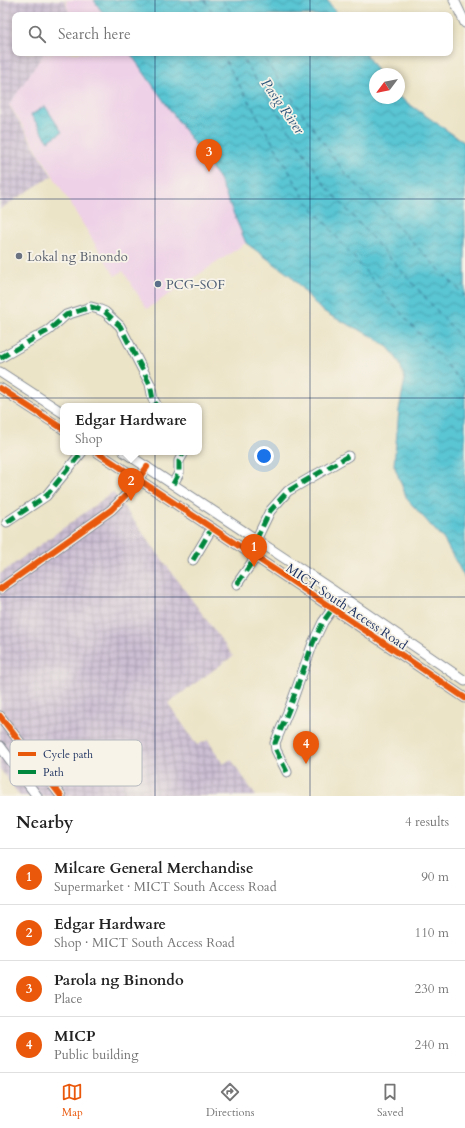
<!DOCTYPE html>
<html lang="en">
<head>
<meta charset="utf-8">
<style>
	:root { --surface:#fff; --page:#f6f6f6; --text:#222; --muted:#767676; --line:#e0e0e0; --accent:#ea580c }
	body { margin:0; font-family:Cardo,serif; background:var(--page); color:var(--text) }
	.compass { position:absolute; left:369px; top:68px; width:36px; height:36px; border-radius:50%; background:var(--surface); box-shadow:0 2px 6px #0003; rotate:238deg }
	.you { position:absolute; left:264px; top:456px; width:14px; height:14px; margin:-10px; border:3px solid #fff; border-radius:50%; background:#1a73e8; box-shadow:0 0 0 6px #1a73e833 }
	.badge { display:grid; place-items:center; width:26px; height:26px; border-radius:50%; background:var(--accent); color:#fff; font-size:13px; font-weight:700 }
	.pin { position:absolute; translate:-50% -33px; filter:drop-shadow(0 1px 2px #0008) }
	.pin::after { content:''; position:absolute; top:21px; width:14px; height:12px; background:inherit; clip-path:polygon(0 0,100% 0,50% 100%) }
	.popup { position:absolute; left:60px; top:403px; width:142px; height:52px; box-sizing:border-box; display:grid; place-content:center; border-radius:8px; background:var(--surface); filter:drop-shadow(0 1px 3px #0005); font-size:13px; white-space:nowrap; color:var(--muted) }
	.popup b { font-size:15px; color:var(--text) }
	.popup::after { content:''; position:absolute; left:50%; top:100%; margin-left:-8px; border:8px solid transparent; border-top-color:var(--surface) }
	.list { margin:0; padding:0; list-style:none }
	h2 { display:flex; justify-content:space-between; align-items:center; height:52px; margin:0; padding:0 16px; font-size:17px }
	h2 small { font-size:13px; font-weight:400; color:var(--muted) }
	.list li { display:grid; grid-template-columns:26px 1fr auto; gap:12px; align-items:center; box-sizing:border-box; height:56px; padding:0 16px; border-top:1px solid var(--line) }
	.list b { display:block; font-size:15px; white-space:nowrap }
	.list p { margin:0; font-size:13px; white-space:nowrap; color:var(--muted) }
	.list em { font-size:13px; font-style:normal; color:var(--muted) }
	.icon { flex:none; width:22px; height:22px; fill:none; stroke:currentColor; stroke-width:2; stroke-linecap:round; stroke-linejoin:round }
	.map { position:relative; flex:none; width:465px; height:796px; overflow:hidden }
	.search { position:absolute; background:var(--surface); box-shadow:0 2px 6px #0003; left:12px; right:12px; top:12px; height:44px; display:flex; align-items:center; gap:10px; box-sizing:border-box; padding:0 14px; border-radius:8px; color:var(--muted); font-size:15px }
	.sheet { height:276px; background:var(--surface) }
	nav { display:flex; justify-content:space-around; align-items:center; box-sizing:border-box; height:56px; border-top:1px solid var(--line); background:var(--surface); font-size:11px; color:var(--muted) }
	nav a { display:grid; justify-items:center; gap:2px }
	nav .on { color:var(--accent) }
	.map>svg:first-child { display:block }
	.built { fill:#eed0e7 }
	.industrial { fill:url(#industrial-grid) }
	.water { fill:url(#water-waves); stroke:#3a7a98 }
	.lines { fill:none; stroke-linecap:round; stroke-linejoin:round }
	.ferry { stroke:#2b547b; stroke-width:1; stroke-dasharray:5 4; stroke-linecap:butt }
	.minor-casing { stroke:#848a92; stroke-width:11 }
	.minor { stroke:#fff; stroke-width:9 }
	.quiet { stroke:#00873e; stroke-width:5; stroke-dasharray:10 5; stroke-linecap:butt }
	.cycleway-casing { stroke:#f7f3e8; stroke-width:8 }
	.cycleway { stroke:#e8590c; stroke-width:6 }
	.grid { fill:none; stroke:#1b2f5e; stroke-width:1; stroke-opacity:0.55 }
	.worship-dot { fill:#6b7280; stroke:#f7f3e8; stroke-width:1.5 }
	.service-dot { fill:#5c6f8a; stroke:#f7f3e8; stroke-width:1.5 }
	.labels { text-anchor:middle; stroke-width:3.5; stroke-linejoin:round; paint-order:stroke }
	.worship-label { font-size:13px; fill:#5b616d; stroke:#f7f3e8; text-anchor:start }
	.service-label { font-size:13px; fill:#4e5e75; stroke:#f7f3e8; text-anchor:start }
	.street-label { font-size:13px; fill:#1b2f5e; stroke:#f7f3e8 }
	.water-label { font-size:14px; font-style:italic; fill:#2b547b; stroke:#f7f3e8 }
	.key { fill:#f7f3e8; stroke:#b5b8bf; stroke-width:1 }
	.key-label { font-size:11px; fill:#1b2f5e }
</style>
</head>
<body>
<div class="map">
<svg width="465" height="796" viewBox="0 0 465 796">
	<defs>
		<pattern id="industrial-grid" width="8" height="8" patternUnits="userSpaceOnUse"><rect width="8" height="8" fill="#ccbed3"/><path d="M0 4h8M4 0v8" fill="none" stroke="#a59bae"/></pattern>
		<pattern id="water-waves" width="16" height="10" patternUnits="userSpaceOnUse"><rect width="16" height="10" fill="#5ac5d3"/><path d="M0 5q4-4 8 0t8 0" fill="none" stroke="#4aa0ae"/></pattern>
	</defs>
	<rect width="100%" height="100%" fill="#f7f3e8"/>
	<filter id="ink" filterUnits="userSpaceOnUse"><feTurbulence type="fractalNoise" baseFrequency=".025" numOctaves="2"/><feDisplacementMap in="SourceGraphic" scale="8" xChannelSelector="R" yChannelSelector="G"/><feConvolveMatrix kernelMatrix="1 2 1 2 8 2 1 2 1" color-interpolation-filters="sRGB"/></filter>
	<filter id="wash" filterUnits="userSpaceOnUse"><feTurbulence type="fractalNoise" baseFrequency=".012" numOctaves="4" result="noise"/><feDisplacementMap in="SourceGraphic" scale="16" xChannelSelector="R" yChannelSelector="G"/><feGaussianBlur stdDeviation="0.9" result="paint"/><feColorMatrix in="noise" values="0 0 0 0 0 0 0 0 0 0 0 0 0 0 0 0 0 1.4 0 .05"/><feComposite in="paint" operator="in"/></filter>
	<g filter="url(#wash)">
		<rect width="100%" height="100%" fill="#ece4c7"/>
		<!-- built -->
		<g class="built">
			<polygon points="66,0 94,0 104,15 69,15"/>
			<polygon points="44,53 130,53 219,179 246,243 147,309 123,271 115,276 113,273 9,104"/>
		</g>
		<!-- industrial -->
		<g class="industrial">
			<polygon points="0,0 65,0 69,15 15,15 15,53 44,53 9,105 52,176 0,209"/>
			<polygon points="113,492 233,656 168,703 197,745 208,740 223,764 231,759 256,796 20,796 0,769 0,574"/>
		</g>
		<!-- water -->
		<g class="water">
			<polygon points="94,0 327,0 338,15 104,15"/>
			<polygon points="130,53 365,53 379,74 375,74 375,98 399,98 399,97 465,143 465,578 444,540 407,499 394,465 399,410 405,379 399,362 389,348 372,336 333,317 320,309 291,276 246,243 219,179"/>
			<polygon points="45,106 62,132 48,141 31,115"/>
		</g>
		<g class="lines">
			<!-- ferry -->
			<g class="ferry">
				<polyline points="190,0 199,15"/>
				<polyline points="205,0 214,15"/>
				<polyline points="222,0 233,15"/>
				<polyline points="221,53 305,199 387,297 465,386"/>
				<polyline points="239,53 325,185 465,342"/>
				<polyline points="260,53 344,172 465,296"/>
			</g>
		</g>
	</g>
	<g filter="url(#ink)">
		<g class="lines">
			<defs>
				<g id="minor">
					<polyline points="454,0 465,23"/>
					<polyline points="0,358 49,330 66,315 91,307 98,309 105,312 120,326 150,384 153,399 157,406"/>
					<polyline points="0,372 63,413"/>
					<polyline points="0,388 63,429"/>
					<path d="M97 452C220 533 343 615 465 698"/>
					<polyline points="124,452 331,589 465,681"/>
					<polyline points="173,484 179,473 179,461 183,454 182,452"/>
					<polyline points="7,522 46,496 82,452"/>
					<polyline points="256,540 270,511 288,491 348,456"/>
					<polyline points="193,560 212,528"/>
					<polyline points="237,584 255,558"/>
					<polyline points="0,589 111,510 127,494 147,467"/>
					<polyline points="0,716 61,796"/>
					<polyline points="0,746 37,796"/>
					<polyline points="287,772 276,750 275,743 290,707 313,643 323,622 333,608"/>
				</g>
			</defs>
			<!-- minor casing -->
			<use href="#minor" class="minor-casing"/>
			<!-- minor -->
			<use href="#minor" class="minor"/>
			<!-- quiet -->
			<g class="quiet">
				<polyline points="0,358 49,330 66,315 91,307 98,309 105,312 120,326 150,384 153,399 157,406"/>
				<polyline points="173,484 179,473 179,461 183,454 182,452"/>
				<polyline points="7,522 46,496 82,452"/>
				<polyline points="256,540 270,511 288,491 348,456"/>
				<polyline points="193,560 212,528"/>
				<polyline points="237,584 255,558"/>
				<polyline points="287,772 276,750 275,743 290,707 313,643 323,622 333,608"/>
			</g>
			<defs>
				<g id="cycleway">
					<polyline points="0,388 63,429"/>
					<path d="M97 452C220 533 343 615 465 698"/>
					<polyline points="0,589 111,510 127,494 147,467"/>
					<polyline points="0,716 61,796"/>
				</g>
			</defs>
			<!-- cycleway casing -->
			<use href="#cycleway" class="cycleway-casing"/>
			<!-- cycleway -->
			<use href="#cycleway" class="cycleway"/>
		</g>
	</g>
	<!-- grid -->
	<path class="grid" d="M155 0V15M310 0V15M155 53V796M310 53V796M0 199H465M0 398H465M0 597H465"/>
	<!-- markers -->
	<circle class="worship-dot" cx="19" cy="256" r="4"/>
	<circle class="service-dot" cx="158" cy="284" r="4"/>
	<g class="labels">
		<!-- worship labels -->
		<g class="worship-label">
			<text x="27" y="261">Lokal ng Binondo</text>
		</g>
		<!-- service labels -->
		<g class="service-label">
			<text x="166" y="289">PCG-SOF</text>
		</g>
		<!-- street labels -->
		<g class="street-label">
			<text transform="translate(347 606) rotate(34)" y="5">MICT South Access Road</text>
		</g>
		<!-- water labels -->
		<g class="water-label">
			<text transform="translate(283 106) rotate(55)" y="5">Pasig River</text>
		</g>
	</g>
	<!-- legend -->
	<rect x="10" y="740" width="132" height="46" rx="6" class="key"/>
	<rect x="18" y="752" width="18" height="4" fill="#e8590c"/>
	<rect x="18" y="770" width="18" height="4" fill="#00873e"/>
	<g class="key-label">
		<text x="43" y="758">Cycle path</text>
		<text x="43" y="776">Path</text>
	</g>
</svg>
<svg class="compass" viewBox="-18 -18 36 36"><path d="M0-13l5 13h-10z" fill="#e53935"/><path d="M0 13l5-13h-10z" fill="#767676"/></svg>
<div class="you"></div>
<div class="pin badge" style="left:254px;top:567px">1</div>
<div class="pin badge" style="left:131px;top:501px">2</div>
<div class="popup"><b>Edgar Hardware</b>Shop</div>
<div class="pin badge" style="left:209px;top:172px">3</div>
<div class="pin badge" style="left:306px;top:764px">4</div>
<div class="search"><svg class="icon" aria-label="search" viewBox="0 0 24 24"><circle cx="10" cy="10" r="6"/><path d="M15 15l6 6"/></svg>Search here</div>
</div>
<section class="sheet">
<h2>Nearby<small>4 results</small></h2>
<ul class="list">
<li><span class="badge">1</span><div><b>Milcare General Merchandise</b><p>Supermarket · MICT South Access Road</p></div><em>90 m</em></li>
<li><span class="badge">2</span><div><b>Edgar Hardware</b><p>Shop · MICT South Access Road</p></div><em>110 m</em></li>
<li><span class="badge">3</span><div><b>Parola ng Binondo</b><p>Place</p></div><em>230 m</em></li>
<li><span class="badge">4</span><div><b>MICP</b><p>Public building</p></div><em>240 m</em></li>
</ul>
</section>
<nav>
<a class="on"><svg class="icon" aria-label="map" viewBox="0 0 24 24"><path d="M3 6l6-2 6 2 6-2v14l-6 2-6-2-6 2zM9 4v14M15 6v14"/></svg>Map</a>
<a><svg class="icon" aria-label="directions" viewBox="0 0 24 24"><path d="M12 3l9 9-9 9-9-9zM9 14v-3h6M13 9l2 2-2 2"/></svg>Directions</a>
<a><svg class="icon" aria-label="saved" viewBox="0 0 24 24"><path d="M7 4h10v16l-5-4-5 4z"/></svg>Saved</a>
</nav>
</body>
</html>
